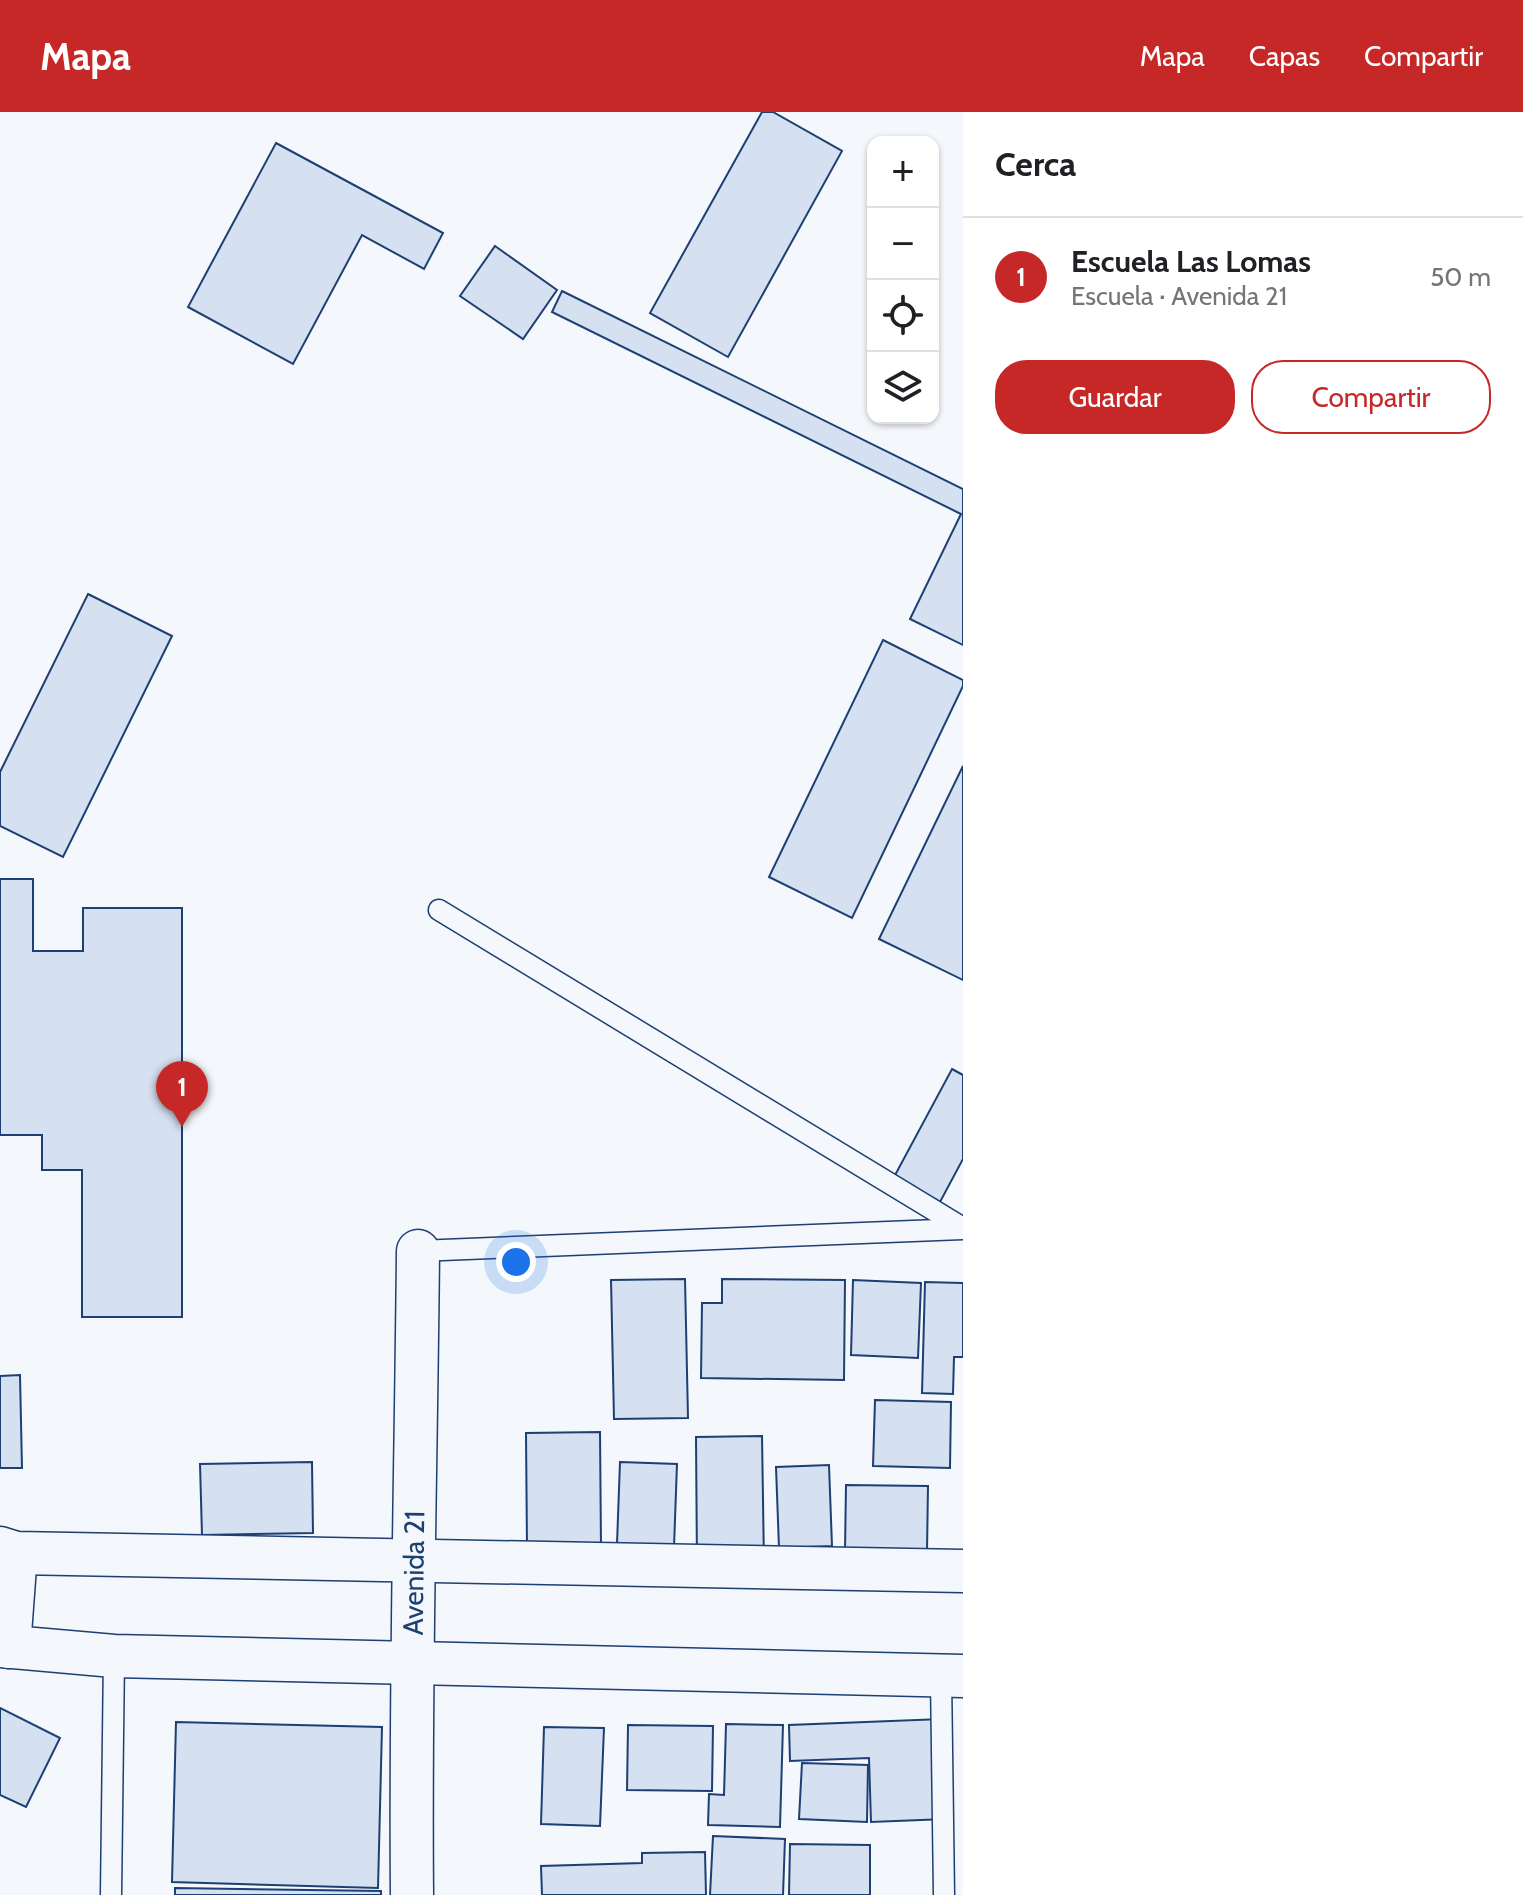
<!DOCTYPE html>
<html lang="es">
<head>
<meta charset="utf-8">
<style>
	:root { --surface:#fff; --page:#f6f6f6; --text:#202124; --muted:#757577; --line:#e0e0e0; --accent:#c62828 }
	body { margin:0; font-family:Cabin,sans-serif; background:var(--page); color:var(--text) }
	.controls { position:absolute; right:24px; top:24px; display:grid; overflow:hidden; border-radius:16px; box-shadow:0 2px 6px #0004 }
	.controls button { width:72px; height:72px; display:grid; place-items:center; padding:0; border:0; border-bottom:2px solid var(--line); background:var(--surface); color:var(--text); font:40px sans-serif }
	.you { position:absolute; left:516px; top:1150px; width:28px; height:28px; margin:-20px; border:6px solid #fff; border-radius:50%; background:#1a73e8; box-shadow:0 0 0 12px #1a73e833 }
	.badge { display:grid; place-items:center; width:52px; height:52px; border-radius:50%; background:var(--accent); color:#fff; font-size:26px; font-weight:700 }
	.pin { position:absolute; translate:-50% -66px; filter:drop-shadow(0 2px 4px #0008) }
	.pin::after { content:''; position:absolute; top:42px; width:28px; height:24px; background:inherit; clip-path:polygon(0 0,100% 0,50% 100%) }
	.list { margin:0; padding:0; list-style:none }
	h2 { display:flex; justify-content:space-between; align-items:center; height:104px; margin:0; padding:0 32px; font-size:34px }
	h2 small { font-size:26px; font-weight:400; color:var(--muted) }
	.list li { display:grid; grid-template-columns:52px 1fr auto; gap:24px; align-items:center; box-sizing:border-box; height:120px; padding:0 32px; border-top:2px solid var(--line) }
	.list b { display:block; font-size:30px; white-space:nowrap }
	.list p { margin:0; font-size:26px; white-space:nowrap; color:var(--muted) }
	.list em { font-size:26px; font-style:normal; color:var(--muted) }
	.actions { display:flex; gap:16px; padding:24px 32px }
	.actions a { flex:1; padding:18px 0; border:2px solid var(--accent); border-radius:32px; text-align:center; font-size:28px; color:var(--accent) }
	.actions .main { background:var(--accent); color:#fff }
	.icon { flex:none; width:44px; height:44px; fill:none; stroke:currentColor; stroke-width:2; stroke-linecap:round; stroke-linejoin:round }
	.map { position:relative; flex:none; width:963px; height:1783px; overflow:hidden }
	header { display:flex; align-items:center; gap:48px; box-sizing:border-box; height:112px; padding:0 40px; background:var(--accent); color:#fff }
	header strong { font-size:38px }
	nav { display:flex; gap:44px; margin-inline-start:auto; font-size:28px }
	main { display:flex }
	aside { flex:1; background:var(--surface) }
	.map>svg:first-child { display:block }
	.building { fill:#d5e0f0; stroke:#1d3f73; stroke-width:2 }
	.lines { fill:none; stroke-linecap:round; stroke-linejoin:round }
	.lane-casing { stroke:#1d3f73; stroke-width:23 }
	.street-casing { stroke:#1d3f73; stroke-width:45 }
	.lane { stroke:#f4f7fb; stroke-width:20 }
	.street { stroke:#f4f7fb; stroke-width:42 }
	.labels { text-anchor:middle; stroke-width:6; stroke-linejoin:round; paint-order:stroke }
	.street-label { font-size:28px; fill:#1d3f73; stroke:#f4f7fb }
</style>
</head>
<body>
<header>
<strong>Mapa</strong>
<nav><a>Mapa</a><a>Capas</a><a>Compartir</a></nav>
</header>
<main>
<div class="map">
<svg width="963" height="1783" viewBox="0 0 963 1783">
	<rect width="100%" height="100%" fill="#f4f7fb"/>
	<!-- building -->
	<g class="building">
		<polygon points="762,0 773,0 842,39 728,245 650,201"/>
		<polygon points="276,31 443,121 424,157 362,123 293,252 188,195"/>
		<polygon points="495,134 557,178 523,227 460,184"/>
		<polygon points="562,179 963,377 963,533 910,507 961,402 552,200"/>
		<polygon points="88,482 172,524 63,745 0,714 0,660"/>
		<polygon points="883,528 963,568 963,574 852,806 769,765"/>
		<polygon points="963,654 963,868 879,827"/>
		<polygon points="0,767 33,767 33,839 83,839 83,796 182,796 182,1205 82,1205 82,1058 42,1058 42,1023 0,1023"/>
		<polygon points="952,957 963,963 963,1047 940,1090 894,1065"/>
		<polygon points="685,1167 688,1306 614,1307 611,1168"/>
		<polygon points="722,1167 845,1168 844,1268 701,1266 702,1191 722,1191"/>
		<polygon points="853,1168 921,1171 918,1246 851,1243"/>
		<polygon points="925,1170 963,1171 963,1245 954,1245 953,1282 922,1281"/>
		<polygon points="20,1263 22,1356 0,1356 0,1264"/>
		<polygon points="875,1288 951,1290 950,1356 873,1354"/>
		<polygon points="600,1320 601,1435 527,1436 526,1321"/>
		<polygon points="762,1324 764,1452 697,1453 696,1325"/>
		<polygon points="312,1350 313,1421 202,1423 200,1352"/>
		<polygon points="620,1350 677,1352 674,1435 617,1432"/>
		<polygon points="829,1353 832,1434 779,1436 776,1355"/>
		<polygon points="846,1373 928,1374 927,1440 845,1439"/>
		<polygon points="0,1596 60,1626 26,1695 0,1683"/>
		<polygon points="942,1607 946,1707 871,1710 869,1646 790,1649 789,1613"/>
		<polygon points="176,1610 382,1615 378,1776 172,1770"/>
		<polygon points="726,1612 783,1613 780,1715 708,1713 709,1682 724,1683"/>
		<polygon points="628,1613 713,1614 712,1679 627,1678"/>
		<polygon points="544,1615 604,1616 600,1714 541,1712"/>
		<polygon points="802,1651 868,1653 867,1710 799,1707"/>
		<polygon points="713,1724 785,1727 783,1783 710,1783"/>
		<polygon points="790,1732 870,1733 870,1783 789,1783"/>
		<polygon points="705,1740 706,1783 542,1783 541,1754 642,1751 642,1741"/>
		<polygon points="175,1776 381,1779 381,1783 175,1783"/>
	</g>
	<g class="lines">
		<defs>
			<g id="lane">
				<polyline points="439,798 963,1116"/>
				<polyline points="418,1139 963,1117"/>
				<polyline points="941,1565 944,1783"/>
				<polyline points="111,1783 114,1544"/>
			</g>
			<g id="street">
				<polyline points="0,1436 16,1441 963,1459"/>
				<polyline points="0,1534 114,1544 963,1564"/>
				<polyline points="9,1535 16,1441"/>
				<path id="s1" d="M412 1783C410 1568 416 1354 418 1139"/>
			</g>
		</defs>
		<!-- lane casing -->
		<use href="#lane" class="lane-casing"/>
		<!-- street casing -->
		<use href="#street" class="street-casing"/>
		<!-- lane -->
		<use href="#lane" class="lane"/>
		<!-- street -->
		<use href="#street" class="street"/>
	</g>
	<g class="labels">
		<!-- street labels -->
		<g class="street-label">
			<text dy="10" stroke="none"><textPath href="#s1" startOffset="322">Avenida 21</textPath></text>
		</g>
	</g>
</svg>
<div class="controls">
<button>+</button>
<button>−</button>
<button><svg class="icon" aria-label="locate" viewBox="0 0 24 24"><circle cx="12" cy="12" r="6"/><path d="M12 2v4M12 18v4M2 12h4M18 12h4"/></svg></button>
<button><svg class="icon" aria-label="layers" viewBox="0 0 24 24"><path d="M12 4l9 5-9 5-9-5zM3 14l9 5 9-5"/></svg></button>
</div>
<div class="you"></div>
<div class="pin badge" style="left:182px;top:1015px">1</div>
</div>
<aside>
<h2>Cerca<small></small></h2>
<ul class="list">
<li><span class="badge">1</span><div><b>Escuela Las Lomas</b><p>Escuela · Avenida 21</p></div><em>50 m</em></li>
</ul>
<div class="actions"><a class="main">Guardar</a><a>Compartir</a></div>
</aside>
</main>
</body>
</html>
